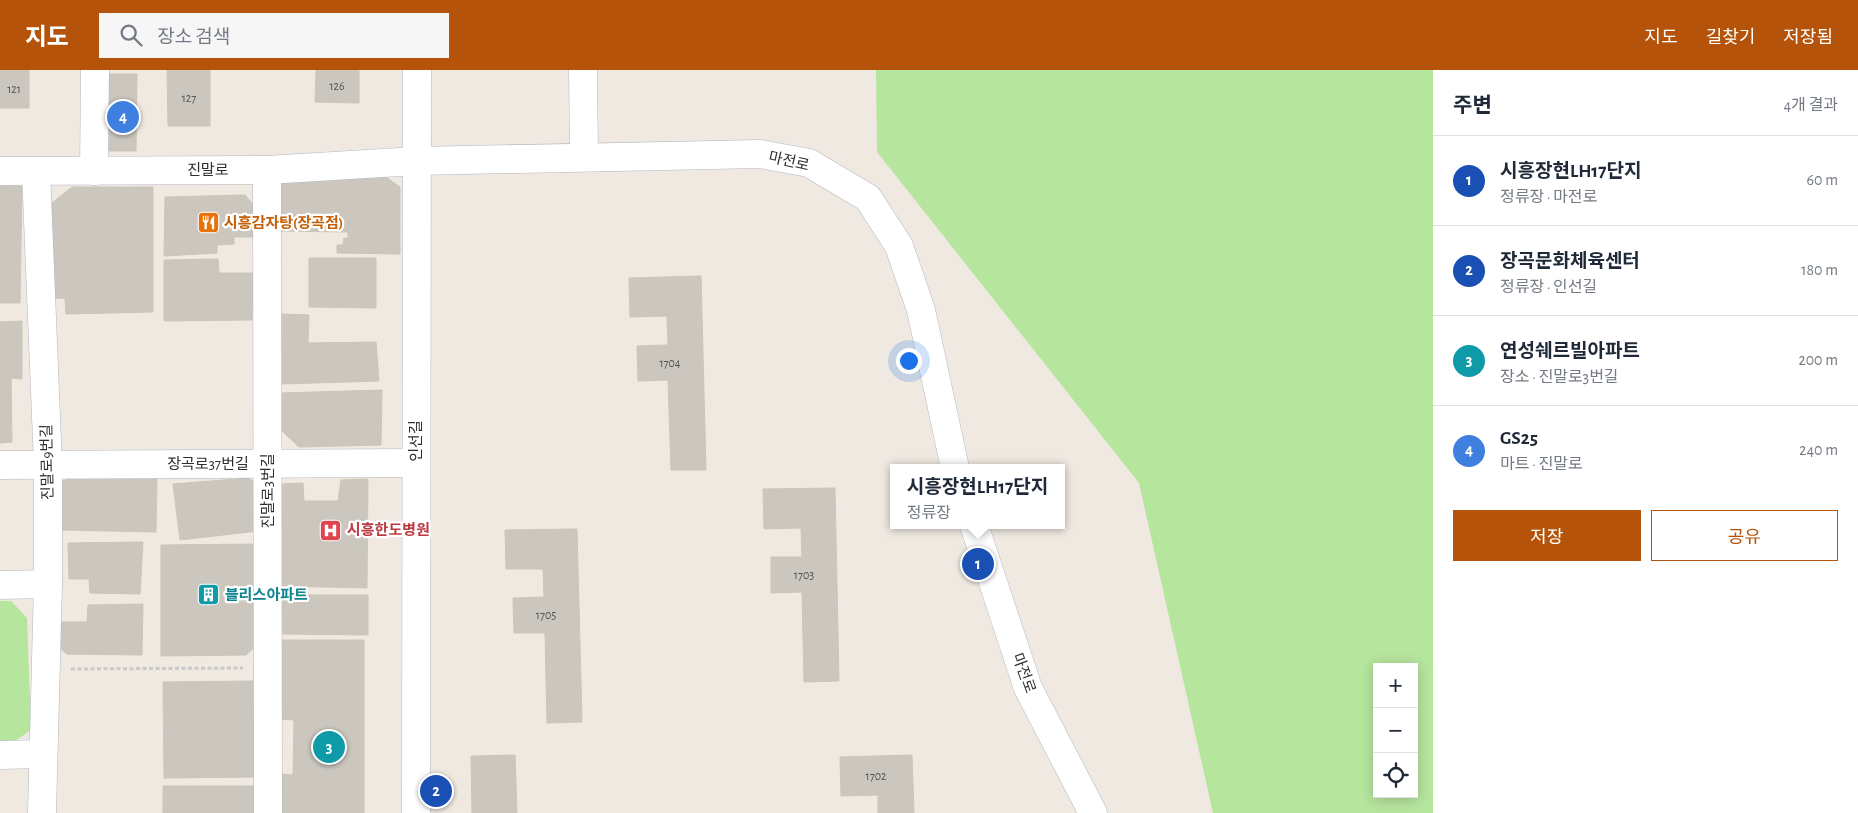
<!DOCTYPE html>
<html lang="ko">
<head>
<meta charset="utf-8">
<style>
	:root { --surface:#fff; --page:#f6f6f7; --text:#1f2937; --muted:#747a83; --line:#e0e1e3; --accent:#b45309 }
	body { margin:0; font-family:"Alegreya Sans","Noto Sans KR",sans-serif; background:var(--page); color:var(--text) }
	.controls { position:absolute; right:15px; bottom:15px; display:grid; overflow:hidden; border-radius:0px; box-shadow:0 2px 12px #0003 }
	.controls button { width:45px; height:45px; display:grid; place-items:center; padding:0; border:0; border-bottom:1px solid var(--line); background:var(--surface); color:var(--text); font:25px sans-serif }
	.you { position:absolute; left:908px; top:290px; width:18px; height:18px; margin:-12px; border:4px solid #fff; border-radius:50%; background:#1a73e8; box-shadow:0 0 0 8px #1a73e833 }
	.badge { display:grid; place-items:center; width:32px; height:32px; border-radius:50%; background:var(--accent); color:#fff; font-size:16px; font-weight:700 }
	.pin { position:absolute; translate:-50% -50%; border:2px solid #fff; box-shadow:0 1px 5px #0006 }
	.popup { position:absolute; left:890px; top:394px; width:175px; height:65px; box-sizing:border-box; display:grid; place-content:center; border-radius:0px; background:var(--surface); filter:drop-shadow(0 1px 4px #0005); font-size:16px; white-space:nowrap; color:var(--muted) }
	.popup b { font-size:19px; color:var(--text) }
	.popup::after { content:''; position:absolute; left:50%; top:100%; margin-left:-10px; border:10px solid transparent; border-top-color:var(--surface) }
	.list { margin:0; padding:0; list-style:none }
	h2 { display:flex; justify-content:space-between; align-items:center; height:65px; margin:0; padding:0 20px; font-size:21px }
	h2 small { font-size:16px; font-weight:400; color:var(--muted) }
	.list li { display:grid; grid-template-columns:32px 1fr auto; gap:15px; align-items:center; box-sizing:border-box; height:90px; padding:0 20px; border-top:1px solid var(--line) }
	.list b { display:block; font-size:19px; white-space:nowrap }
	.list p { margin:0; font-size:16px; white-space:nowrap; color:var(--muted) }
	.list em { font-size:16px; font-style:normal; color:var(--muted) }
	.actions { display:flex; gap:10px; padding:15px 20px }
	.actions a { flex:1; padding:11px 0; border:1px solid var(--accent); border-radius:0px; text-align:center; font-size:18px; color:var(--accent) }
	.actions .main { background:var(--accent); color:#fff }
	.icon { flex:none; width:28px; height:28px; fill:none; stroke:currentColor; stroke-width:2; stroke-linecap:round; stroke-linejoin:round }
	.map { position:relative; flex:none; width:1433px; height:743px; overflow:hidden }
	header { display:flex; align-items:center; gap:30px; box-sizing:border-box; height:70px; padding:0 25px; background:var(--accent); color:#fff }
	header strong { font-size:24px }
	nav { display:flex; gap:28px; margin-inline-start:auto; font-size:18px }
	.search { width:350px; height:45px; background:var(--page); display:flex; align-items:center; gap:12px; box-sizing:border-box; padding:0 18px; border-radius:0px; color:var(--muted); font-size:19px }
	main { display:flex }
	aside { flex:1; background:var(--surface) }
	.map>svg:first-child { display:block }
	.green { fill:#b6e59e; fill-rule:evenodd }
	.building { fill:#cbc7bf; stroke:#cbc5ba }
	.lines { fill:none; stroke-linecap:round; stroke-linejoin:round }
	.minor-casing { stroke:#b4b7c1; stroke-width:29 }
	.path { stroke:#c9c9c9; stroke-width:3; stroke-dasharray:4 2.5; stroke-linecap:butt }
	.minor { stroke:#fff; stroke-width:28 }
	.labels { text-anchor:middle; stroke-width:4.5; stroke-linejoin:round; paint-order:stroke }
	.number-label { font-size:12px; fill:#555452 }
	.street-label { font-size:15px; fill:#2e2e2e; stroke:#fff }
	.food-label { font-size:15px; font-weight:bold; fill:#c56008; stroke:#fff; text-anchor:start }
	.health-label { font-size:15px; font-weight:bold; fill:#be3a42; stroke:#fff; text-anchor:start }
	.culture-label { font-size:15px; font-weight:bold; fill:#0d838f; stroke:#fff; text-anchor:start }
</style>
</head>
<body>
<header>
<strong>지도</strong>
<div class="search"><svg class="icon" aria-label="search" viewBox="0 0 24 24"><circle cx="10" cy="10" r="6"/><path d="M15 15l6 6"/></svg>장소 검색</div>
<nav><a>지도</a><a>길찾기</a><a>저장됨</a></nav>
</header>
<main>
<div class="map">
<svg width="1433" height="743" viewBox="0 0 1433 743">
	<rect width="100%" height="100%" fill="#efe9e1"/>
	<!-- green -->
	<g class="green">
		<path d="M876 0H1433V743H1213L1139 413 877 82ZM1377 597H1414V724H1377Z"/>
		<polygon points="0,531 11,531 27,548 31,660 15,671 0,672"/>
	</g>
	<!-- building -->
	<g class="building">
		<rect x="0" y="0" width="29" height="38"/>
		<polygon points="167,0 210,0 210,56 168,56"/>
		<polygon points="316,0 359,0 359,33 315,32"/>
		<polygon points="108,4 137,4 136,81 107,81"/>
		<polygon points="382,104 400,117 400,184 337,183 337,175 343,175 344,168 348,168 348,162 273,161 273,121 287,105"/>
		<polygon points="0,116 22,116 20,233 0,233"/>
		<polygon points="72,117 153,117 153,242 66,244 65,228 48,229 47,137"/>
		<polygon points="245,125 256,138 256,167 234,167 234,174 217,175 217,183 164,186 165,127"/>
		<polygon points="309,188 376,188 376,238 309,237"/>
		<polygon points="218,189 219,203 253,203 252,250 164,251 164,190"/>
		<polygon points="701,206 706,400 671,400 668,310 638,311 637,276 668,275 667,246 630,247 629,208"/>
		<polygon points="281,244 309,245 308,273 376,272 379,311 282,314"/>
		<polygon points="22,251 22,309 11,308 12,372 0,373 0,252"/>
		<polygon points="382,320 381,375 299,377 280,359 280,323"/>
		<polygon points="76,405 157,406 156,462 61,460 61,412"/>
		<polygon points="249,408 259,417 258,461 180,470 173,414"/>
		<polygon points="368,409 367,518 281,516 282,414 303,413 304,431 338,431 341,410"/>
		<polygon points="835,418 839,611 804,612 802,522 771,523 771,487 802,487 801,458 764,459 763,419"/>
		<polygon points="577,459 582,652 547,653 545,563 514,563 513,528 544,527 543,499 506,499 505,460"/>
		<polygon points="143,472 140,524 90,523 89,509 69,509 68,473"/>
		<polygon points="258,474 257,575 246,585 161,586 161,475"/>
		<polygon points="280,525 368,525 368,565 280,564"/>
		<polygon points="143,534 142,585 67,584 52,571 51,552 87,552 88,535"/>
		<polygon points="279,570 364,570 364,743 280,743 280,704 293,705 294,650 278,649"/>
		<polygon points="255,611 256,707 164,708 163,612"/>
		<polygon points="515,685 517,743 472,743 471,686"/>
		<polygon points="912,685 914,743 878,743 878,725 841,726 840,687"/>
		<polygon points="163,716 253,716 254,743 163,743"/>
	</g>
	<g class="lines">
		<defs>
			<g id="minor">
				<polyline points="583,0 584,87"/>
				<polyline points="267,100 268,743"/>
				<polyline points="0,101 267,100 416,91 760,84 809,93 868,128 899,176 921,240 955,398"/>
				<polyline points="36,101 48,395 48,514 42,743"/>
				<polyline points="94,101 95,0"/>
				<polyline points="0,395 416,393"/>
				<polyline points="974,455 1028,618 1093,743"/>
				<polyline points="0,515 48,514"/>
				<polyline points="0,685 43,684"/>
				<polyline points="416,743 417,0"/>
			</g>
		</defs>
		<!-- minor casing -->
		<use href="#minor" class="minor-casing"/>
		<!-- path -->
		<polyline class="path" points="71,599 243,598"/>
		<!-- minor -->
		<use href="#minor" class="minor"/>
	</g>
	<!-- icons -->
	<defs>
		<symbol id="restaurant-square" viewBox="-11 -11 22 22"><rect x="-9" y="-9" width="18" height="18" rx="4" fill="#e8710a" stroke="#fff"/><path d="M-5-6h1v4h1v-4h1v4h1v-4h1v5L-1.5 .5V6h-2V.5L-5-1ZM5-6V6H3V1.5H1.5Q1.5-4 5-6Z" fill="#fff"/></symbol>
		<symbol id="hospital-square" viewBox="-11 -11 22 22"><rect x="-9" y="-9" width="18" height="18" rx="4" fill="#e0444e" stroke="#fff"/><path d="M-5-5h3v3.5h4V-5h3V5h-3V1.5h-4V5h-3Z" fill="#fff"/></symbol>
		<symbol id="building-square" viewBox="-11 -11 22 22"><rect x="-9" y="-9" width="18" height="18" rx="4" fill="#0f9aa8" stroke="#fff"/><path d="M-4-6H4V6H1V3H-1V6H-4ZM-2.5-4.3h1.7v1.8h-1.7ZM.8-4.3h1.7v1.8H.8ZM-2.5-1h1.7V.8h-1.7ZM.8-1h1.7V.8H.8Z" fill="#fff"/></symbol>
	</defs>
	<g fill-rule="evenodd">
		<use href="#restaurant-square" x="196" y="140" width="25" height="25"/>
		<use href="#hospital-square" x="318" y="448" width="25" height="25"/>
		<use href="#building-square" x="196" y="512" width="25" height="25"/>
	</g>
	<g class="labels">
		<!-- number labels -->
		<g class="number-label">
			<text x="337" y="20">126</text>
			<text x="14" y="23">121</text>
			<text x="189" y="32">127</text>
			<text x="670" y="297">1704</text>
			<text x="804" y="509">1703</text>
			<text x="546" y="549">1705</text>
			<text x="876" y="710">1702</text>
		</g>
		<!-- street labels -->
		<g class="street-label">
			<text transform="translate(789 91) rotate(13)" y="5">마전로</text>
			<text x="208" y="105">진말로</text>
			<text transform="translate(416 371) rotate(-90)" y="5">인선길</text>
			<text transform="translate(47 392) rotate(-91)" y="5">진말로9번길</text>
			<text x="208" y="399">장곡로37번길</text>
			<text transform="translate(268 421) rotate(-90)" y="5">진말로3번길</text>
			<text transform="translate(1024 603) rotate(70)" y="5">마전로</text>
		</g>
		<!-- food labels -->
		<g class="food-label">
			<text x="224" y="158">시흥감자탕(장곡점)</text>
		</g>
		<!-- health labels -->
		<g class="health-label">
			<text x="347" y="465">시흥한도병원</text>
		</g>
		<!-- culture labels -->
		<g class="culture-label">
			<text x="225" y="530">블리스아파트</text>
		</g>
	</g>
</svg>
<div class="controls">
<button>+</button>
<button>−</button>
<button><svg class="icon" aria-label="locate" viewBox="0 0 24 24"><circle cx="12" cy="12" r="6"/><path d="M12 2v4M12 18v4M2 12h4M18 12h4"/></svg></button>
</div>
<div class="you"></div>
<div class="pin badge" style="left:978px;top:494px;background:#1a4fb4">1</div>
<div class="popup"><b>시흥장현LH17단지</b>정류장</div>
<div class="pin badge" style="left:436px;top:721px;background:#1a4fb4">2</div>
<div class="pin badge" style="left:329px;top:677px;background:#0f9aa8">3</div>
<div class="pin badge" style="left:123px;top:47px;background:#3f7fe0">4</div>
</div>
<aside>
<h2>주변<small>4개 결과</small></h2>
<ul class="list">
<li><span class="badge" style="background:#1a4fb4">1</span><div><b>시흥장현LH17단지</b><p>정류장 · 마전로</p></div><em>60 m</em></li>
<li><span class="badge" style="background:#1a4fb4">2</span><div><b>장곡문화체육센터</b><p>정류장 · 인선길</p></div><em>180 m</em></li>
<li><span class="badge" style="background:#0f9aa8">3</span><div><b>연성쉐르빌아파트</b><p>장소 · 진말로3번길</p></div><em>200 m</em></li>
<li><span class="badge" style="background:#3f7fe0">4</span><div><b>GS25</b><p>마트 · 진말로</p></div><em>240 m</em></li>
</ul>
<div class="actions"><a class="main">저장</a><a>공유</a></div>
</aside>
</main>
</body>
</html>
